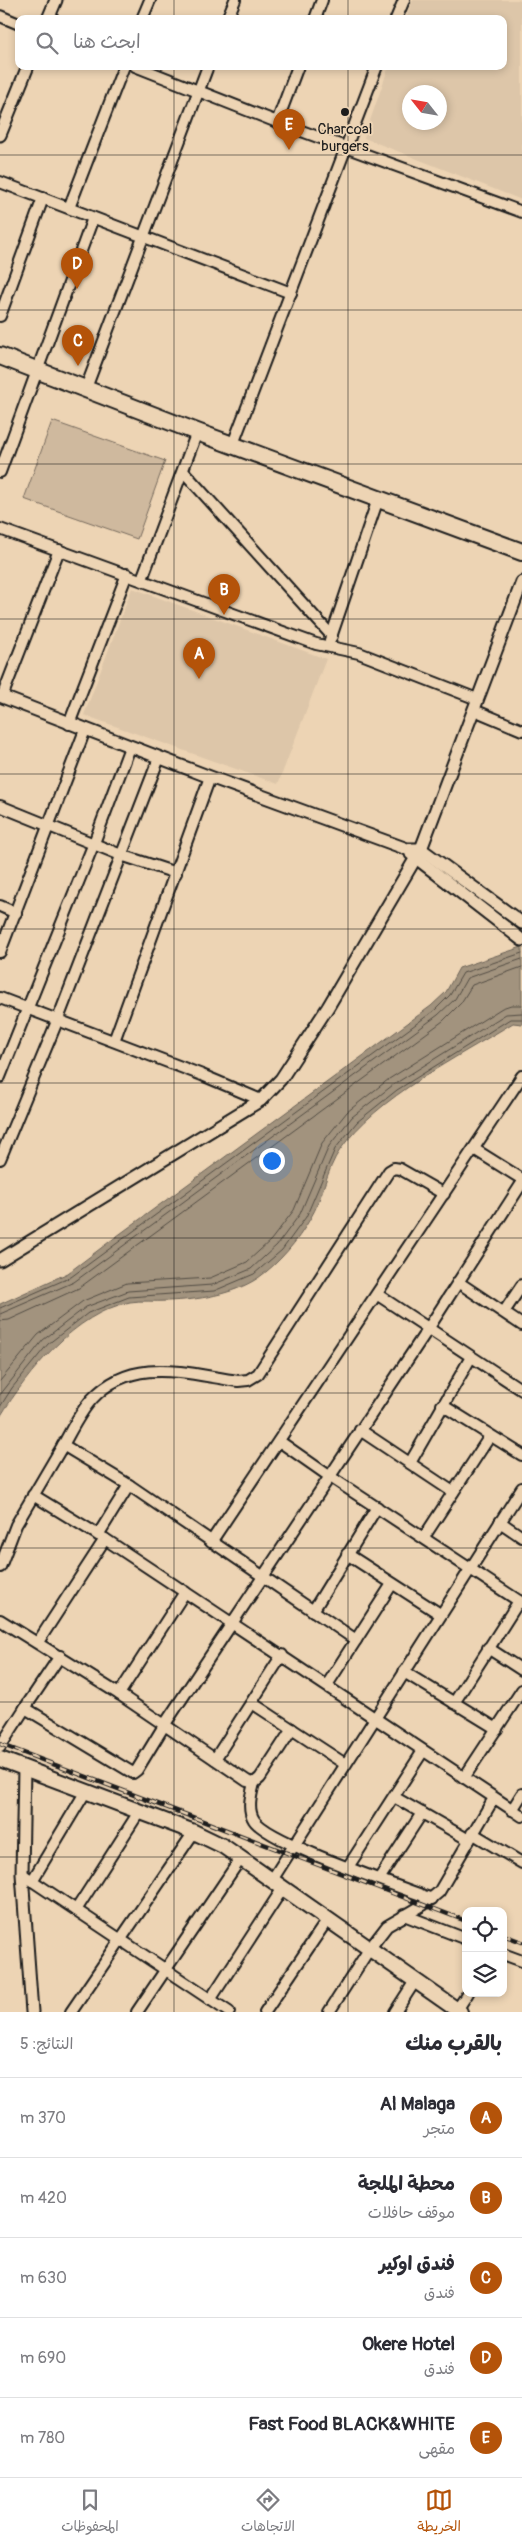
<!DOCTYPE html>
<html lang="ar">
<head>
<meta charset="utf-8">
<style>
	:root { --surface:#fff; --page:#f7f7f7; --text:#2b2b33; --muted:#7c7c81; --line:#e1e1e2; --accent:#b45309 }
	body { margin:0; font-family:Pangolin,"Playpen Sans Arabic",sans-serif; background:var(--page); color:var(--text); direction:rtl }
	.controls { position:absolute; right:15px; bottom:15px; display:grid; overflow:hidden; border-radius:10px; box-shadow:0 2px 8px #0003 }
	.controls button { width:45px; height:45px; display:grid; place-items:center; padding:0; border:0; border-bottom:1px solid var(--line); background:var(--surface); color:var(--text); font:25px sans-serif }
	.compass { position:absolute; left:402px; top:85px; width:45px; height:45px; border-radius:50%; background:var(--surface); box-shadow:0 2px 8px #0003; rotate:301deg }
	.you { position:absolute; left:271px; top:1160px; width:18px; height:18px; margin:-12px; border:4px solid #fff; border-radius:50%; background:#1a73e8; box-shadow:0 0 0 8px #1a73e833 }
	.badge { display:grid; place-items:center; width:32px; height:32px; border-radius:50%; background:var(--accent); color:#fff; font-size:16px; font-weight:700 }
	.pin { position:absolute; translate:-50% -41px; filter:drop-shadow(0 1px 2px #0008) }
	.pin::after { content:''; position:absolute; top:26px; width:18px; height:15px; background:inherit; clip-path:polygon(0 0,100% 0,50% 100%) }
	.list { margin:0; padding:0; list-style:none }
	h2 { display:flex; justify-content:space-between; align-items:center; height:65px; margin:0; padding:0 20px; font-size:21px }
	h2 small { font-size:16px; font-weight:400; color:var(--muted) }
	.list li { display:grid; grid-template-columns:32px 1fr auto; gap:15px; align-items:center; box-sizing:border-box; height:80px; padding:0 20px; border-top:1px solid var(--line) }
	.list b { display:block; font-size:19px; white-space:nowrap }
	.list p { margin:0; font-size:16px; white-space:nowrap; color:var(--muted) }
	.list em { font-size:16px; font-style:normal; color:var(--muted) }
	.icon { flex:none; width:28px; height:28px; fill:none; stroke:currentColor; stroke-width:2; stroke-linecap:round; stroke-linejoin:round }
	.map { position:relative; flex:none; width:522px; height:2012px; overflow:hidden; direction:ltr }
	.search { position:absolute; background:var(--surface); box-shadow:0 2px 8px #0003; left:15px; right:15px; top:15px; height:55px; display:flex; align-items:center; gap:12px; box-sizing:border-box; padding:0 18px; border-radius:10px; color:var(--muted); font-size:19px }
	.sheet { height:465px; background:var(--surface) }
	nav { display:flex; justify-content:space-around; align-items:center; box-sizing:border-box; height:70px; border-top:1px solid var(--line); background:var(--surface); font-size:14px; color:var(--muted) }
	nav a { display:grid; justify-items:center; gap:2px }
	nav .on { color:var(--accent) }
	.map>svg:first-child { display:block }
	.built { fill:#ddc6a9; fill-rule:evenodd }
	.green { fill:#cfb99e; stroke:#766a5d }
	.water { fill:#a2937e; stroke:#6c6357 }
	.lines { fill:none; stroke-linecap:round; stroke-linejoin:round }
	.shore { stroke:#524c43; stroke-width:1 }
	.minor-casing { stroke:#1c1c1c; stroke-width:14 }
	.tertiary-casing { stroke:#1c1c1c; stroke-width:15 }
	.secondary-casing { stroke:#1c1c1c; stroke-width:18 }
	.trunk-casing { stroke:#1c1c1c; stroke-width:20 }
	.minor { stroke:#edd4b4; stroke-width:10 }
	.tertiary { stroke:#edd4b4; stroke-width:11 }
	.secondary { stroke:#edd4b4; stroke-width:14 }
	.trunk { stroke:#edd4b4; stroke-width:16 }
	.rail-casing { stroke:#1c1c1c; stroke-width:4.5 }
	.rail { stroke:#edd4b4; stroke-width:2.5; stroke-dasharray:8; stroke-linecap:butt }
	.grid { fill:none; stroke:#1c1c1c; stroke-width:1; stroke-opacity:0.55 }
	.poi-dot { fill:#1c1c1c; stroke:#edd4b4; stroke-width:2 }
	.labels { text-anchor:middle; stroke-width:4; stroke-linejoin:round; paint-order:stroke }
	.poi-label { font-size:15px; fill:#1c1c1c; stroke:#edd4b4 }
</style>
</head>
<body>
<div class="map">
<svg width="522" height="2012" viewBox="0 0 522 2012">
	<rect width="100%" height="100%" fill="#edd4b4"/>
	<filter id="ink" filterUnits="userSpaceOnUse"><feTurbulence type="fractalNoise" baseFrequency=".02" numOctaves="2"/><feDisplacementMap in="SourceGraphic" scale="10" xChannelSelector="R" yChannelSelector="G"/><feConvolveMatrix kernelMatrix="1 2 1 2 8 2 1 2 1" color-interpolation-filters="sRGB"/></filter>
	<g filter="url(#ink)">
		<!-- built -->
		<g class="built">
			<path d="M412 0H522V200L364 138 389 66H503V19H406ZM410 92H440V122H410Z"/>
			<polygon points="132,588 326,659 278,784 84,715"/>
		</g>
		<!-- green -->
		<polygon class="green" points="52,421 165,461 137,539 24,499"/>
		<!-- water -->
		<path class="water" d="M522 947V1024L513 1023C458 1057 377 1097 340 1150 326 1170 323 1198 310 1219 298 1241 278 1264 258 1278 232 1295 198 1300 167 1301 155 1302 141 1300 130 1302 75 1313 28 1372 0 1417V1304L68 1273 113 1239 431 1006 446 992 459 968Z"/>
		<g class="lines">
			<!-- shore -->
			<g class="shore">
				<polyline points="0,1308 71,1277 435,1010 450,995 463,973 522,953"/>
				<polyline points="0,1314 74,1282 438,1015 455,999 467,978 522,959"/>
				<polyline points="0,1321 9,1320 79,1288 443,1021 461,1003 472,985 522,967"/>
				<polyline points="0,1381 38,1335 83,1301 127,1283 210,1278 247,1262 271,1240 294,1210 322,1143 347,1112 389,1079 502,1008 511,1005 522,1005"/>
				<polyline points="0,1395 43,1340 86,1307 128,1291 212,1285 251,1269 277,1245 300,1214 329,1146 352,1117 393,1085 506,1014 522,1013"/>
				<polyline points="0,1407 12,1388 48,1344 88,1313 129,1297 214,1291 254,1274 282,1250 306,1217 335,1149 357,1122 397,1090 510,1019 522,1019"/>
			</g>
			<defs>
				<g id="minor">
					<polyline points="0,16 19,24"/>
					<polyline points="142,19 150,0"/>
					<polyline points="227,19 235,0"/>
					<polyline points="315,19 322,0"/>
					<polyline points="396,19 404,0"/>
					<polyline points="135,66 277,122 522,212"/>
					<polyline points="277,122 298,66"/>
					<polyline points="0,182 291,293"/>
					<polyline points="69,208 124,66"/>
					<polyline points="0,316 43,198"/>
					<polyline points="86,388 208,66"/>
					<polyline points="233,444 377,66"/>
					<polyline points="183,471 332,636"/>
					<polyline points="0,472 93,218"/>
					<polyline points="0,529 316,644 359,653 477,699"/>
					<polyline points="142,579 197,432"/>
					<polyline points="330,640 378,499"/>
					<polyline points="2,697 59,550"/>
					<polyline points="474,710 522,730"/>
					<polyline points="69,724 127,574"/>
					<polyline points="0,806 121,855 176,873"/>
					<polyline points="0,906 16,913"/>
					<polyline points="0,952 85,730"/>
					<polyline points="0,998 202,1075 261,1100"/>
					<polyline points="114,1041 210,777"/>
					<polyline points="0,1077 94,843 130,747"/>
					<polyline points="474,1149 522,1179"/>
					<polyline points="0,1159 58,1019 159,758"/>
					<polyline points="458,1282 522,1325"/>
					<polyline points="378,1295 522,1390"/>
					<polyline points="504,1312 522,1285"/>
					<polyline points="442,1405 522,1455"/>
					<polyline points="360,1430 453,1492"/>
					<polyline points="279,1441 329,1476 522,1603"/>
					<path d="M63 1445C72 1429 80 1412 92 1399 133 1355 186 1374 238 1381L248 1380 258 1374 389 1171 394 1168 400 1169 444 1194"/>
					<polyline points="410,1463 471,1357"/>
					<polyline points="33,1495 105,1539 522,1816"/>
					<polyline points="500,1522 522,1537"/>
					<polyline points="98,1535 129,1485"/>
					<polyline points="424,1537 490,1436"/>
					<polyline points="211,1542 522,1076"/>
					<polyline points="347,1554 440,1614"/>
					<polyline points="0,1567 16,1525 63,1445 129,1485 356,1640"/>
					<polyline points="313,1611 377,1507"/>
					<polyline points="0,1620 119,1694 247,1781 254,1783 260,1778 292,1729"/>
					<polyline points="38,1642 105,1539"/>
					<polyline points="488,1648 522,1670"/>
					<polyline points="60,1656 25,1708 133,1773 137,1770 165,1724 428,1329 522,1183"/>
					<polyline points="404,1672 497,1729"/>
					<polyline points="327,1685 392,1584"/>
					<polyline points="119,1694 185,1592"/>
					<polyline points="252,1703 345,1764"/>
					<polyline points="454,1703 519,1601"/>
					<polyline points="0,1747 25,1708"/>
					<polyline points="215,1759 282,1655"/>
					<polyline points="464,1778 522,1690"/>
					<path d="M254 1783C251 1795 247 1809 254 1820 269 1843 399 1886 432 1899"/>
					<polyline points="394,1797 469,1840"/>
					<polyline points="512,1810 522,1794"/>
					<polyline points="472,1833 522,1863"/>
					<polyline points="348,1867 423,1751"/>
					<polyline points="22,1874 229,2012"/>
					<polyline points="379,1879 422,1813"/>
					<polyline points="272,1880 522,1488"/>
					<polyline points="32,1881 86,1791"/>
					<polyline points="76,1910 139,1812"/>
					<polyline points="404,1915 466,1939"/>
					<polyline points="503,1954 522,1961"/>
					<polyline points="210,2000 283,1888"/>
					<polyline points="457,2010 468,1993"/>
					<polyline points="71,2012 194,1832"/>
					<polyline points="137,2012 241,1858"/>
					<polyline points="265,2012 328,1919"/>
					<polyline points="329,2012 370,1948 387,1926 423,1905 439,1892 494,1798"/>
					<polyline points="395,2012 415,1981"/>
				</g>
				<g id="tertiary">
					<polyline points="48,19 56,0"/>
					<polyline points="0,135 28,66"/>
					<polyline points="0,696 210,777 407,849 421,849 522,923"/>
					<polyline points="411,854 522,940"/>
					<polyline points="0,1260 261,1100 281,1079 328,1007 421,849 522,582"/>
					<polyline points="24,1768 22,1874 32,2012"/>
				</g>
				<polyline id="secondary" points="0,1759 194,1832 223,1846 460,2012"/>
				<polyline id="trunk" points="0,356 197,432 522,552"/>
			</defs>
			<!-- minor casing -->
			<use href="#minor" class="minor-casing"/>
			<!-- tertiary casing -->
			<use href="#tertiary" class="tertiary-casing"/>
			<!-- secondary casing -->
			<use href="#secondary" class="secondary-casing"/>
			<!-- trunk casing -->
			<use href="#trunk" class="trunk-casing"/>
			<!-- minor -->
			<use href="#minor" class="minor"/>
			<!-- tertiary -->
			<use href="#tertiary" class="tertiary"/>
			<!-- secondary -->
			<use href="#secondary" class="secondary"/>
			<!-- trunk -->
			<use href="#trunk" class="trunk"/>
			<defs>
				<g id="rail">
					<polyline points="0,1744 466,1921"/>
					<polyline points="503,1935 522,1942"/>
				</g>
			</defs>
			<!-- rail casing -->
			<use href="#rail" class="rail-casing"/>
			<!-- rail -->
			<use href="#rail" class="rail"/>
		</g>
	</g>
	<!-- grid -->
	<path class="grid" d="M174 0V19M348 0V19M174 66V2012M348 66V2012M0 155H522M0 310H522M0 464H522M0 619H522M0 774H522M0 929H522M0 1083H522M0 1238H522M0 1393H522M0 1548H522M0 1702H522M0 1857H522"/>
	<!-- markers -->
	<circle class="poi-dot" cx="345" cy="112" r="5"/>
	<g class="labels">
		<!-- poi labels -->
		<g class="poi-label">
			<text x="345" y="134">Charcoal<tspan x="345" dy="17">burgers</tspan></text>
		</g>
	</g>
</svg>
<div class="controls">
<button><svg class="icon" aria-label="locate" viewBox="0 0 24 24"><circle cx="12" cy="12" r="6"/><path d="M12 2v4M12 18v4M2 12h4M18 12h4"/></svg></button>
<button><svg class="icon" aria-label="layers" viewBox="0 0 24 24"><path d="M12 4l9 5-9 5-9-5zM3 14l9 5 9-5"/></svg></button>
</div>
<svg class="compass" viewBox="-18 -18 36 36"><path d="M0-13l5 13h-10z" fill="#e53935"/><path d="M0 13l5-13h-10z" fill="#7c7c81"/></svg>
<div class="you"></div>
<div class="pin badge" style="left:199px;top:679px">A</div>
<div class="pin badge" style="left:224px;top:615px">B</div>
<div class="pin badge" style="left:78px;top:366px">C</div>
<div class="pin badge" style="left:77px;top:289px">D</div>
<div class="pin badge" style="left:289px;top:150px">E</div>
<div class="search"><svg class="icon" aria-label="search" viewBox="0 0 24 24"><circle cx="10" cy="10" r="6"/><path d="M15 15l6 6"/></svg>ابحث هنا</div>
</div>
<section class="sheet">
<h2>بالقرب منك<small>النتائج: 5</small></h2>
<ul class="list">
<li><span class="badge">A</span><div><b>Al Malaga</b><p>متجر</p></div><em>370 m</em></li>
<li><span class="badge">B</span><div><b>محطة الملجة</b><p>موقف حافلات</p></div><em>420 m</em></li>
<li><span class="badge">C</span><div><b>فندق اوكير</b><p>فندق</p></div><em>630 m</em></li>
<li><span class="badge">D</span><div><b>Okere Hotel</b><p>فندق</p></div><em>690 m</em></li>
<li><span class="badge">E</span><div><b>Fast Food BLACK&amp;WHITE</b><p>مقهى</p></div><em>780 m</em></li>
</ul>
</section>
<nav>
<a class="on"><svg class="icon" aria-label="map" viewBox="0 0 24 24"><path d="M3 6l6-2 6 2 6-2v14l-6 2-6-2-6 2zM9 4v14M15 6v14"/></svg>الخريطة</a>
<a><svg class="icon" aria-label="directions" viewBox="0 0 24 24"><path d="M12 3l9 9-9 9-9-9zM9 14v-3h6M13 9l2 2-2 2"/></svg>الاتجاهات</a>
<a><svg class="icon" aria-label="saved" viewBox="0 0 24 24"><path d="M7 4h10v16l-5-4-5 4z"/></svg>المحفوظات</a>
</nav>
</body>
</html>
